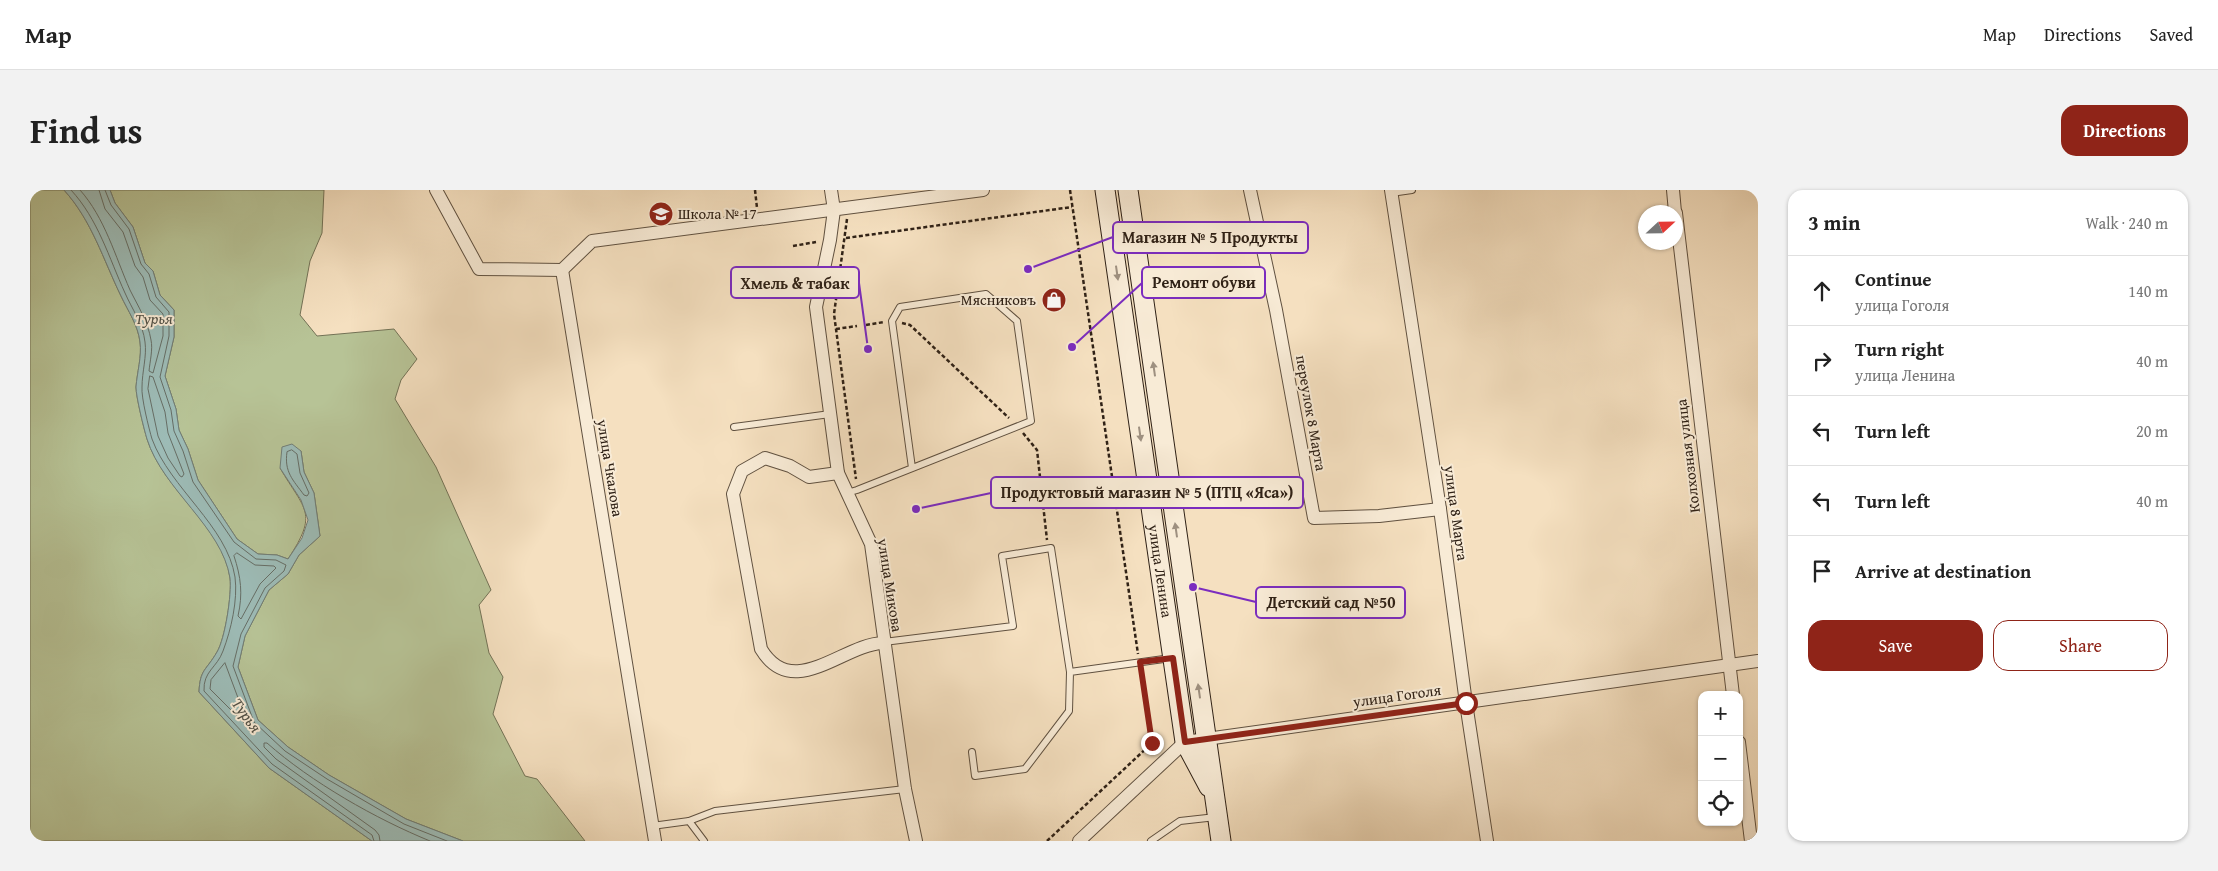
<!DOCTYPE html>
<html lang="en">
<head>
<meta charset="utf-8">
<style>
	:root { --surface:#fff; --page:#f2f2f2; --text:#222; --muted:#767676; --line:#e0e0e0; --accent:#8f2418 }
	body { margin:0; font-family:"Gentium Book Plus",serif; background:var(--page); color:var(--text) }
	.controls { position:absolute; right:15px; bottom:15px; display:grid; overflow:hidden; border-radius:10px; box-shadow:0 1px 4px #0004 }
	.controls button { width:45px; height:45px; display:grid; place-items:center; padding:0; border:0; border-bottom:1px solid var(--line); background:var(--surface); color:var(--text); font:25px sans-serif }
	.compass { position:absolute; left:1608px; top:15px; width:45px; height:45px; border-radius:50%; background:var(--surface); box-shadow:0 1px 4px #0004; rotate:68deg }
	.stop { position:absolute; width:15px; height:15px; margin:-11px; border:4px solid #8f2418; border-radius:50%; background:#fff }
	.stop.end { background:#8f2418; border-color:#fff; box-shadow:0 1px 5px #0008 }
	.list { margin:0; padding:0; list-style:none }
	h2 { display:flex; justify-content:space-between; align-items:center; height:65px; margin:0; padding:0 20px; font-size:21px }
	h2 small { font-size:16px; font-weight:400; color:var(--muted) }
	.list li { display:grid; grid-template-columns:32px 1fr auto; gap:15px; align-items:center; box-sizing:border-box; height:70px; padding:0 20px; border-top:1px solid var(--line) }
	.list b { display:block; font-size:19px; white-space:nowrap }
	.list p { margin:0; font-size:16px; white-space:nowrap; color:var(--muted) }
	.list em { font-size:16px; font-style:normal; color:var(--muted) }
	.actions { display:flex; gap:10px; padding:15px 20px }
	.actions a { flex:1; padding:11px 0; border:1px solid var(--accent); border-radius:15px; text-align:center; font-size:18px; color:var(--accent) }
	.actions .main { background:var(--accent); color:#fff }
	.icon { flex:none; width:28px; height:28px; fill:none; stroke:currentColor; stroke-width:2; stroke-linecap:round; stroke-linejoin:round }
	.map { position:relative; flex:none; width:1728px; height:651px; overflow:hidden; border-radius:15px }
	header { display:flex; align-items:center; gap:30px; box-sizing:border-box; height:70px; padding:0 25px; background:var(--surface); border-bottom:1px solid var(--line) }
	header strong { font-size:24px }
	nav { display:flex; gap:28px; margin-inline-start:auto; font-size:18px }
	.intro { display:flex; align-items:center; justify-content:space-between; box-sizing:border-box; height:120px; padding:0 30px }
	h1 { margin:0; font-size:35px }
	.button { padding:12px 22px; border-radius:15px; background:var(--accent); color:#fff; font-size:18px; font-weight:700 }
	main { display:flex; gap:30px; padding:0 30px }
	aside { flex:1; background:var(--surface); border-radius:15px; box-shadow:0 1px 4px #0004 }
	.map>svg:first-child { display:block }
	.green { fill:#b7c396; stroke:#737256 }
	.water { fill:#9dbcb7; stroke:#717e77 }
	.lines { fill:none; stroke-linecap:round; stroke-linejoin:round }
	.shore { stroke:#666e66; stroke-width:1 }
	.lane-casing { stroke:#605140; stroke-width:8 }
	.street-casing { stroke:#605140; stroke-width:14 }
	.secondary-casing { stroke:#2f2116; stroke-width:21 }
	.path { stroke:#2f2116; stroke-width:2.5; stroke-dasharray:4 2.5; stroke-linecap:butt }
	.lane { stroke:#f8ebd6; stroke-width:6 }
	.street { stroke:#f8ebd6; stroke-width:12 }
	.secondary { stroke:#f8ebd6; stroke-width:19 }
	.oneway { fill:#9e9080 }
	.route { stroke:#8f2418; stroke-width:6 }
	.labels { text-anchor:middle; stroke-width:4; stroke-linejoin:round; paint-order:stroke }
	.poi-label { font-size:15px; fill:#2f2116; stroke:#f8ebd6; text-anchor:start }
	.street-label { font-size:15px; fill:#2f2116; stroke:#f8ebd6 }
	.water-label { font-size:16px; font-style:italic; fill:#505046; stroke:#f8ebd6 }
	.leader { fill:none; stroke:#7b2cbf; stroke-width:2 }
	.callout-dot { fill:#7b2cbf; stroke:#f8ebd6; stroke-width:2 }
	.callout { fill:#f8ebd6; stroke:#7b2cbf; stroke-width:2 }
	.callout-label { font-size:16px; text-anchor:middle; font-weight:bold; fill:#2f2116 }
</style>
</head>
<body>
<header>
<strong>Map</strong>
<nav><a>Map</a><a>Directions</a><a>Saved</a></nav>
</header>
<div class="intro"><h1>Find us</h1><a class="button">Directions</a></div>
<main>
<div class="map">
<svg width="1728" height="651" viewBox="0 0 1728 651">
	<rect width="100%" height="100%" fill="#f5e0c0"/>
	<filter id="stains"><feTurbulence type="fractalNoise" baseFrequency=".004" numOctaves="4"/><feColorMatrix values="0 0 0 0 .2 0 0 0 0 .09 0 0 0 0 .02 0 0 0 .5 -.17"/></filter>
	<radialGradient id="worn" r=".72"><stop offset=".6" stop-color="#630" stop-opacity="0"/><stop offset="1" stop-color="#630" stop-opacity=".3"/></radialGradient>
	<!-- green -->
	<g class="green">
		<path d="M0 0H34C62 31 73 69 91 106 98 121 108 135 110 152 112 166 107 183 106 197 106 207 114 239 117 249 133 300 193 337 200 388 202 404 195 449 187 462 176 481 170 479 169 502L239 578 342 651H0Z"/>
		<path d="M80 0H294L292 43 280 71 270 125 287 146 364 139 387 169 371 190 365 209 406 277 461 400 449 415 459 463 473 487 463 524 495 586 507 589 555 651H433L376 629 299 585 258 557 228 530 208 477 215 446 239 400 258 384 269 365 290 346 284 303 274 282 271 261 250 278C275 321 289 322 258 369L247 365 228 364 207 349 168 290 158 259 149 240 146 219 135 186 144 147V120L130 105 123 81 115 73 103 37 85 13Z"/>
	</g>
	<!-- water -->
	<path class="water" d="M34 0H80L85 13 103 37 115 73 123 81 130 105 144 120V147L135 186 146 219 149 240 158 259 168 290 207 349 228 364 247 365 258 369 272 348 278 330 271 310 250 278 252 257 262 254 271 261 274 282 284 303 290 346 269 365 258 384 239 400 215 446 208 477 228 530 258 557 299 585 376 629 433 651H342L239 578 169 502C170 479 176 481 187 462 195 449 202 404 200 388 192 337 133 300 117 249 114 239 106 207 106 197 107 183 112 166 110 152 108 135 98 121 91 106 73 69 62 31 34 0Z"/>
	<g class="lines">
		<!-- shore -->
		<g class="shore">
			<path d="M41 0C68 29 79 68 95 103 102 119 113 134 115 152 117 166 112 182 112 197 111 207 119 239 122 249 140 298 197 336 205 387 208 410 201 440 193 461 187 478 173 481 174 501L242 574 342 645 344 651"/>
			<path d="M50 0C75 28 85 66 100 100 108 116 118 132 121 150 123 159 120 171 119 181L123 183 133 146V124L120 110 113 87 105 76 93 42 75 19 69 0"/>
			<polyline points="75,0 81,15 99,39 111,74 119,84 126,107 139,122 139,146 130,187 141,220 144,241 153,261 163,292 204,352 226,369 246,370 256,375 254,381 235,398 211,444 203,476 224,532 255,561 297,589 374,634 417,651"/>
			<polygon points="120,186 123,187 135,222 138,243 154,284 152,287 150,286 138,268 128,246 118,199"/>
			<path d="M262 260 267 264 270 283 279 303 277 306 274 305C263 290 254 282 257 262Z"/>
			<path d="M207 363 225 375 244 376 246 378 230 394 211 429 208 426C213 404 211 387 204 366Z"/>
			<polygon points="195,473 217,532 216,535 180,499 181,490"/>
			<path d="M350 651 349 645 345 640 246 569 234 557V553H237C281 592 346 629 400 651"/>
		</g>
		<defs>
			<g id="lane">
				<polyline points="1361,3 1382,0"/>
				<polyline points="704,237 800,224"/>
				<polyline points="817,303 827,300 1001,231 987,131 956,104 870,117 862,131 882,278"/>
				<polyline points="854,452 983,436 972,366 1021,358 1040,482"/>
				<polyline points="942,562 945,586 995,579 1039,521 1040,482 1141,468"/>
				<polyline points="659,631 685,621 875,599"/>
				<polyline points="622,636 659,631 674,651"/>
				<polyline points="1121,651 1150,631 1186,627"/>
			</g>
			<g id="street">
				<polyline points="406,0 449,79 532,80"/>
				<polyline points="801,0 804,20 800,50 786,117 808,283 841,354 875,599 886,651"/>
				<polyline points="1220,0 1246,120 1284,328 1349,326 1410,319"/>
				<polyline points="1361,0 1410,319 1436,513 1457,651"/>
				<polyline points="1643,0 1645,22"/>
				<polyline points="1646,23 1703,505"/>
				<polyline points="532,80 625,651"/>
				<polyline points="532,80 562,51 953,0"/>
				<path d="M808 283 779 287 760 276 735 268 712 281 703 304 731 459C763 512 813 454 853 453"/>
				<polyline points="1709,552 1721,651"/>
				<polyline points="1049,651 1155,552 1728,471"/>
			</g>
			<g id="secondary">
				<path id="s1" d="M1075 0 1155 552 1179 597"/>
				<polyline points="1098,0 1191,651"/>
			</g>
		</defs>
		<!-- lane casing -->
		<use href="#lane" class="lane-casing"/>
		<!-- street casing -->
		<use href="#street" class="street-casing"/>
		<!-- secondary casing -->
		<use href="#secondary" class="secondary-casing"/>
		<!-- path -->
		<g class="path">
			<polyline points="725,0 727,18"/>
			<polyline points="1040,0 1108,464"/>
			<polyline points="817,29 804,124 826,289"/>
			<polyline points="816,48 1042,17"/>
			<polyline points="763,56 786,52"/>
			<polyline points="872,133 880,135 979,228"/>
			<polyline points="836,135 854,132"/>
			<polyline points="806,139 827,136"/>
			<polyline points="993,243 1007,260 1017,350"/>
			<polyline points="1017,651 1122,553 1111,482"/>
		</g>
		<!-- lane -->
		<use href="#lane" class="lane"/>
		<!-- street -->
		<use href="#street" class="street"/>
		<!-- secondary -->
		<use href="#secondary" class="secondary"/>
	</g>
	<!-- one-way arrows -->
	<defs><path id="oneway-solid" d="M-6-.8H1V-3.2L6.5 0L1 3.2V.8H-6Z" transform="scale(1.25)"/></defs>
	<g class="oneway">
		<use href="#oneway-solid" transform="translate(1087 83) rotate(82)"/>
		<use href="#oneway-solid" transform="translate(1124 179) rotate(-98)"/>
		<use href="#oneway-solid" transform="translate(1110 244) rotate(82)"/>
		<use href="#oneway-solid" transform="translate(1146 340) rotate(-98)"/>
		<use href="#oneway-solid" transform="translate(1169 501) rotate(-98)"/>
	</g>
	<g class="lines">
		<!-- route -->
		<polyline class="route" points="1122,553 1110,472 1143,468 1155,552 1436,513"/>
	</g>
	<!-- icons -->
	<defs>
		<symbol id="school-disc" viewBox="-11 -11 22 22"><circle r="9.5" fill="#8f2418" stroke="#f8ebd6"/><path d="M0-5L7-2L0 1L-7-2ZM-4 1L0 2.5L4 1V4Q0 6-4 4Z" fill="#fff"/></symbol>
		<symbol id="shop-disc" viewBox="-11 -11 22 22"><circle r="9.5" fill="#8f2418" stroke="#f8ebd6"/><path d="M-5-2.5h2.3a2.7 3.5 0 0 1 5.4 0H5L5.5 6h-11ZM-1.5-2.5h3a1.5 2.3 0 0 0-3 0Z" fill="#fff"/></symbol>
	</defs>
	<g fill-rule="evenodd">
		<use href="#school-disc" x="617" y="10" width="28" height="28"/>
		<use href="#shop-disc" x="1010" y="96" width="28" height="28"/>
	</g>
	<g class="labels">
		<!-- poi labels -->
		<g class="poi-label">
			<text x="648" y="29">Школа № 17</text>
			<text x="1006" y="115" text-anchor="end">Мясниковъ</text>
		</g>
		<!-- street labels -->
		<g class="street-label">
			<text transform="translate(1281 223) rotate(80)" y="5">переулок 8 Марта</text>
			<text transform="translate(1658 266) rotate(-97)" y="5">Колхозная улица</text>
			<text transform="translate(580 278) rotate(81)" y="5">улица Чкалова</text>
			<text transform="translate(1426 323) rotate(82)" y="5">улица 8 Марта</text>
			<text dy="5" stroke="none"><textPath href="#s1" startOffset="385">улица Ленина</textPath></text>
			<text transform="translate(860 395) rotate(81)" y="5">улица Микова</text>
			<text transform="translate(1367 506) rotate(-8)" y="5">улица Гоголя</text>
		</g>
		<!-- water labels -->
		<g class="water-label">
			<text x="124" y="134">Турья</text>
			<text transform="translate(217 525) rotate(54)" y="6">Турья</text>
		</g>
	</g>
	<!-- callouts -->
	<path class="leader" d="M998 79L1083 47M1042 157L1112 93M838 159L829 93M886 319L961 303M1163 397L1226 412"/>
	<g class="callout-dot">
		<circle cx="998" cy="79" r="5"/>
		<circle cx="1042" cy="157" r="5"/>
		<circle cx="838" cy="159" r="5"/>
		<circle cx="886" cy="319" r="5"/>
		<circle cx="1163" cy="397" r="5"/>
	</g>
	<g class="callout">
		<rect x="1083" y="32" width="195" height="31" rx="5"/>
		<rect x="1112" y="77" width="123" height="31" rx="5"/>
		<rect x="701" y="77" width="128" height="31" rx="5"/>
		<rect x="961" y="287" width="312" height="31" rx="5"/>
		<rect x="1226" y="397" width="149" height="31" rx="5"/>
	</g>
	<g class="callout-label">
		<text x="1180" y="53">Магазин № 5 Продукты</text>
		<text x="1174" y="98">Ремонт обуви</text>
		<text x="765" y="99">Хмель &amp; табак</text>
		<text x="1117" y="308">Продуктовый магазин № 5 (ПТЦ «Яса»)</text>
		<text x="1301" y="418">Детский сад №50</text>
	</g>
	<rect width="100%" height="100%" filter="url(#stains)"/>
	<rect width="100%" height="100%" fill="url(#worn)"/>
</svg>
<div class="controls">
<button>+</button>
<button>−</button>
<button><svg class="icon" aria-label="locate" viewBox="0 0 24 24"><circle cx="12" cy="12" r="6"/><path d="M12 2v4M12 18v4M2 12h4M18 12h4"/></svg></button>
</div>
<svg class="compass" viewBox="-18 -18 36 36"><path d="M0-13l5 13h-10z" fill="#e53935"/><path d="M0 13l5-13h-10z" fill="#767676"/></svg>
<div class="stop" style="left:1436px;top:513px"></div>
<div class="stop end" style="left:1122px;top:553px"></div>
</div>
<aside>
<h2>3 min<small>Walk · 240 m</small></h2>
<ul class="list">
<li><svg class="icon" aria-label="ahead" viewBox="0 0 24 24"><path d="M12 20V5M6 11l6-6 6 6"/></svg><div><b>Continue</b><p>улица Гоголя</p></div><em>140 m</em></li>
<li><svg class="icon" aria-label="right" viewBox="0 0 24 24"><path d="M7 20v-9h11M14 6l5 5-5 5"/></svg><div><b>Turn right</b><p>улица Ленина</p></div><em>40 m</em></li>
<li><svg class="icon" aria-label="left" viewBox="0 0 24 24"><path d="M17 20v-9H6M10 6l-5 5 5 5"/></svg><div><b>Turn left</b></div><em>20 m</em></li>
<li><svg class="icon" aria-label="left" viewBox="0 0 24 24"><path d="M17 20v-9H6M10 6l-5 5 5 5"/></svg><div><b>Turn left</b></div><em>40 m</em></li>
<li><svg class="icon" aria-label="arrive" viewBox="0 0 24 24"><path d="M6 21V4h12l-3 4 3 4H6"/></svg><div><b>Arrive at destination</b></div></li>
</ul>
<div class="actions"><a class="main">Save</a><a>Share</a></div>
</aside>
</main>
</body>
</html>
